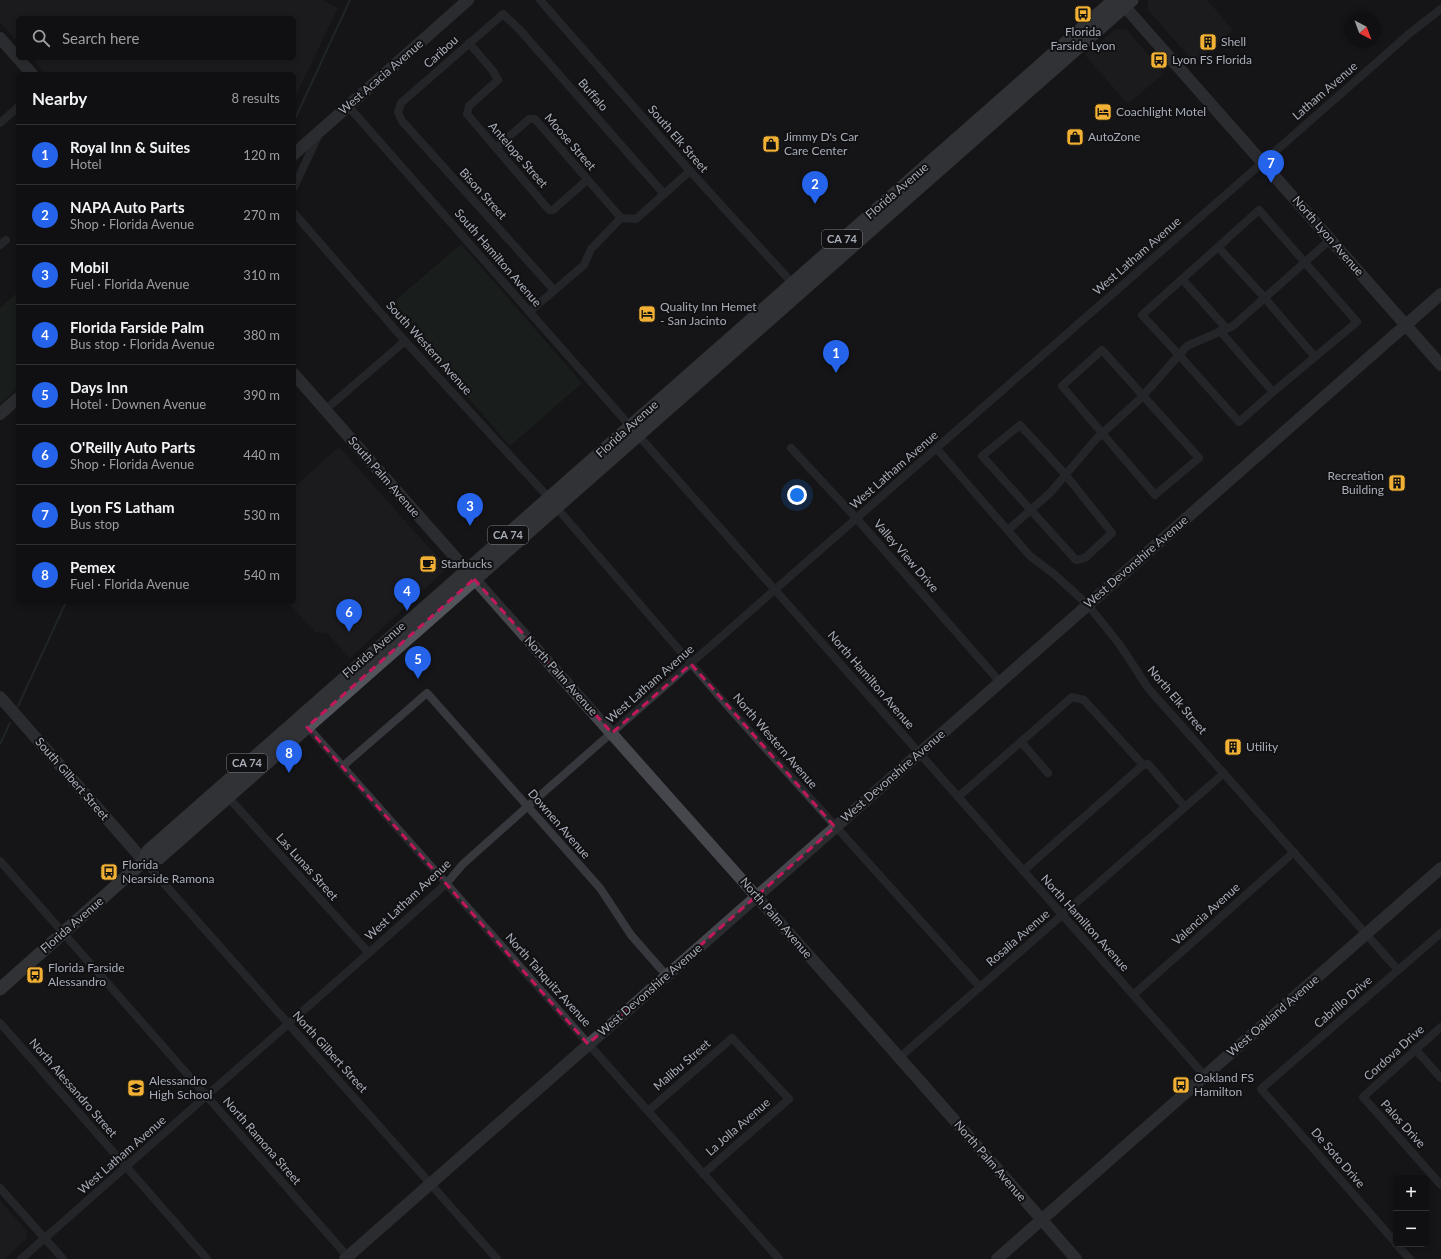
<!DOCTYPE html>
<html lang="en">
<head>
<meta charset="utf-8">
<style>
	:root { --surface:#101012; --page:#1e1e20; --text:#f1f3f6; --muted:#9c9d9f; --line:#303032; --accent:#2563eb }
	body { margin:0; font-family:Lato,sans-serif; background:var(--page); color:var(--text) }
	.controls { position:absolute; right:12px; bottom:12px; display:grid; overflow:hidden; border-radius:6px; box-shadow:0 2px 6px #0003 }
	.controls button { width:36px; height:36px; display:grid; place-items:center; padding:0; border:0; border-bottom:1px solid var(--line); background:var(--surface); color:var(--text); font:20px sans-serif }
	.compass { position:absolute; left:1345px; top:12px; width:36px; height:36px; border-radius:50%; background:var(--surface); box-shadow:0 2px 6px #0003; rotate:139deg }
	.you { position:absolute; left:797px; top:495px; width:14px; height:14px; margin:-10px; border:3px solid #fff; border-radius:50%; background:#1a73e8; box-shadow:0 0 0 6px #1a73e833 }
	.badge { display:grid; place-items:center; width:26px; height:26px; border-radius:50%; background:var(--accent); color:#fff; font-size:13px; font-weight:700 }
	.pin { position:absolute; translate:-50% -33px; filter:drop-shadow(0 1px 2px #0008) }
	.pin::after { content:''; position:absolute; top:21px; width:14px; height:12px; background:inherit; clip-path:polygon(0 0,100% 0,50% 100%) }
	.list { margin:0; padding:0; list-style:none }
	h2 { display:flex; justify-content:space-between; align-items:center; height:52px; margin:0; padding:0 16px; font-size:17px }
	h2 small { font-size:13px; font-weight:400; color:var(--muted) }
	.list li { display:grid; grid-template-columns:26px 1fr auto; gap:12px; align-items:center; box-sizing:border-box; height:60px; padding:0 16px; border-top:1px solid var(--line) }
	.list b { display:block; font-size:15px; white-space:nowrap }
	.list p { margin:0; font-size:13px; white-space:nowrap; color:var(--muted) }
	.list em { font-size:13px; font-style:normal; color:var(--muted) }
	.icon { flex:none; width:22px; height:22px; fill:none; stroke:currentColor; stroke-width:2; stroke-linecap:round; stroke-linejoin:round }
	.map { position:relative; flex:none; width:1441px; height:1259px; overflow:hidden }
	.search { position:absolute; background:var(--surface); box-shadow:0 2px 6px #0003; left:16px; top:16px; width:280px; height:44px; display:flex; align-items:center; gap:10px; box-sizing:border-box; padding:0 14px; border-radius:6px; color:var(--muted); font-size:15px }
	.panel { position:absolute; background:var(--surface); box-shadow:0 2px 6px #0003; left:16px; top:72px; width:280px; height:532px; border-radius:6px }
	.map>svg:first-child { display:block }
	.built { fill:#222225 }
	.green { fill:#1e261f }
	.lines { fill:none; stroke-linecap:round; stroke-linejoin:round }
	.stream { stroke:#2c353c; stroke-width:2 }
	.street { stroke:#37383d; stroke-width:8 }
	.secondary { stroke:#45474d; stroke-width:12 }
	.primary { stroke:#53555c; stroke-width:13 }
	.marked { fill:none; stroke:#c2185b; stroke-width:3; stroke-dasharray:8 5; stroke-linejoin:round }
	.labels { text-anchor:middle; stroke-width:4; stroke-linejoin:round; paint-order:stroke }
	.shield { fill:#111113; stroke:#7b7e86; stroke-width:1 }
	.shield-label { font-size:11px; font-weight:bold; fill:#a8adb8 }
	.poi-label { font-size:12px; fill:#a8adb8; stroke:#111113; text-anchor:start }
	.street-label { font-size:12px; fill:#a8adb8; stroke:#111113 }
</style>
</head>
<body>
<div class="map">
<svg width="1441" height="1259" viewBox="0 0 1441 1259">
	<rect width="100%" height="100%" fill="#161618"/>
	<!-- built -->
	<g class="built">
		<polygon points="0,0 322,0 338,8 294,99 294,74 46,74 32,58 294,58 294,18 18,18 18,42 0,22"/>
		<polygon points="1148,0 1207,0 1233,30 1195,63 1148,10"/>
		<polygon points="1115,29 1126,29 1164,73 1128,104 1085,55"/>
		<polygon points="339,447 447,568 350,658 327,633 315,632 288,602 294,602 294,487"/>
		<polygon points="0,1201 27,1231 27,1238 4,1259 0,1259"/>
	</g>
	<!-- green -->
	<g class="green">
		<polygon points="461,244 582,383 510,446 389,306"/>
		<polygon points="18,292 18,388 0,404 0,308"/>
	</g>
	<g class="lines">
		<!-- stream -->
		<g class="stream">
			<polyline points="294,121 350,0"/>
			<polyline points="18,706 66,602"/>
			<polyline points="0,744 10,723"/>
		</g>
		<!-- street -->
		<g class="street">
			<polyline points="540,0 690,171 795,286"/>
			<polyline points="469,43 493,71 498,80 469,106 467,114 549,210 553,210 587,180"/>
			<polyline points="348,106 630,426 1205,1076"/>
			<polyline points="0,123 18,107"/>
			<polyline points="496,148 529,119 535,119 621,218"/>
			<polyline points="294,187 319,134"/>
			<polyline points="294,213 405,341 549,498"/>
			<polyline points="0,245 6,240"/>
			<polyline points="1218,247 1142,315 1179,355 1239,422 1273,392 1220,331"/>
			<polyline points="1182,279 1226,328"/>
			<polyline points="554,290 402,121 398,112 401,103 503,14 519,29 664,194"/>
			<polyline points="529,312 584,265 591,249 621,218 636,219 690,171"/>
			<polygon points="1102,350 1199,458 1155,495 1062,386"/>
			<polyline points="1273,392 1357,322 1259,210 1218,247 1264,297 1315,357"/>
			<polyline points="325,410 405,341"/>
			<polygon points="1020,425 1065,474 1112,533 1085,558 1076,560 982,456"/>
			<polyline points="791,448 857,519 1000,682"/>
			<polyline points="937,449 1030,556 1054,574 1088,605 1120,645 1148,688 1398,970"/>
			<polyline points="556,507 731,710 980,987"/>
			<polyline points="1008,530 1050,493 1096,439 1141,398 1187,346 1233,326 1331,239"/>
			<polyline points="305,724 779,1259"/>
			<polyline points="1021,742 1048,773"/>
			<polyline points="343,766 427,693 600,888 631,935 667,976"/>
			<polyline points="228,797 369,953"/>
			<polyline points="958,797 1072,697 1084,700 1143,765 1148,764 1185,807"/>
			<polyline points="0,861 348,1257"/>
			<polyline points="144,861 497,1259"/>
			<polyline points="1023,871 1143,765"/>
			<polyline points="1133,995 1294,852"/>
			<polyline points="0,1023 207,1259"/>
			<polyline points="1441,1027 1363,1097 1441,1185"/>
			<polyline points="1415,1049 1441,1078"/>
			<polyline points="899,1058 1224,773"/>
			<polyline points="648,1111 732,1038 789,1099 703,1174"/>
			<polyline points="0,1188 63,1259"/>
			<polyline points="1396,1243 1261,1089 1441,933"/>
			<polyline points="1396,1244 1410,1259"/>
			<polyline points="21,1259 370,952 446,884 463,864 528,806 1384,56 1410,33 1441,9"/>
		</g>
		<!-- secondary -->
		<g class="secondary">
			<polyline points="1119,0 1441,365"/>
			<polyline points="0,38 32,74"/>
			<polyline points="294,154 468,0"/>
			<path d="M294 374C553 671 818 962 1076 1259"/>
			<polyline points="0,414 18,398"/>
			<polyline points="0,697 144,861"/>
			<polyline points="345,1259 1441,294"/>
			<polyline points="997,1259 1441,868"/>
		</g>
		<!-- primary -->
		<g class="primary">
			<polyline points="144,861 148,851 1114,0"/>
			<polyline points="0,989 144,861 159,858 1132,0"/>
		</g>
	</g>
	<!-- marked area -->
	<path d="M0 0H1441V1259H0ZM474 579 612 733 691 664 835 827 588 1044 307 727Z" fill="#161618" fill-opacity=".55" fill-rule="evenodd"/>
	<path class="marked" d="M474 579 612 733 691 664 835 827 588 1044 307 727Z"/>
	<!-- icons -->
	<defs>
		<symbol id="bus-square" viewBox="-11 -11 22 22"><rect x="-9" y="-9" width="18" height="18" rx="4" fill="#f2b134" stroke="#111113"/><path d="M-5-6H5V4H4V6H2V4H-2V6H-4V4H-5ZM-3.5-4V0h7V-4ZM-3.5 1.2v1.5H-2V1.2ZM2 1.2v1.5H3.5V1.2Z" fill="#111"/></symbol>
		<symbol id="building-square" viewBox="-11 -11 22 22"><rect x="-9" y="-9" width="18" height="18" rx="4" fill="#f2b134" stroke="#111113"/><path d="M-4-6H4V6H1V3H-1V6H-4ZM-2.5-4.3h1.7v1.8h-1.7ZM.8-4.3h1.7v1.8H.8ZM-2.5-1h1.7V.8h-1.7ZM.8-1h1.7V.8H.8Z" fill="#111"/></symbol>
		<symbol id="hotel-square" viewBox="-11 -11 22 22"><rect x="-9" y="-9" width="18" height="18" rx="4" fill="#f2b134" stroke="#111113"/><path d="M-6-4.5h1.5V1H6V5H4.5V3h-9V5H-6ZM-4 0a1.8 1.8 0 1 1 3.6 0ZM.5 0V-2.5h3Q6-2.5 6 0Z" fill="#111"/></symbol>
		<symbol id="shop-square" viewBox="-11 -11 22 22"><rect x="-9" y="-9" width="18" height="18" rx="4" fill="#f2b134" stroke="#111113"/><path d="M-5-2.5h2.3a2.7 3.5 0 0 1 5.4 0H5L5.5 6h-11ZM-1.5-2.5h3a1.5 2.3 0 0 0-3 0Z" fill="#111"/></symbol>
		<symbol id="cafe-square" viewBox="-11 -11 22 22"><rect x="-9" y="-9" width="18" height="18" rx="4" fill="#f2b134" stroke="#111113"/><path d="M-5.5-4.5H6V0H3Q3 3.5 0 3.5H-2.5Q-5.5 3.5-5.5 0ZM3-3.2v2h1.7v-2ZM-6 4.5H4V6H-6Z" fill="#111"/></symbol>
		<symbol id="school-square" viewBox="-11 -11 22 22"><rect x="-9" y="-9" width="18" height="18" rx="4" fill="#f2b134" stroke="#111113"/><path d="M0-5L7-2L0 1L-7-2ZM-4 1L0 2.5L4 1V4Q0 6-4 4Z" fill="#111"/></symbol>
	</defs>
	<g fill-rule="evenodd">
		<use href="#bus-square" x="1073" y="4" width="20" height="20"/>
		<use href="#building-square" x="1198" y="32" width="20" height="20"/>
		<use href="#bus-square" x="1149" y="50" width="20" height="20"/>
		<use href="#hotel-square" x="1093" y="102" width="20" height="20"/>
		<use href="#shop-square" x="1065" y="127" width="20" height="20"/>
		<use href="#shop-square" x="761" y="134" width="20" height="20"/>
		<use href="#hotel-square" x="637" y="304" width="20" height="20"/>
		<use href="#building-square" x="1387" y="473" width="20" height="20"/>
		<use href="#cafe-square" x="418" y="554" width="20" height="20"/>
		<use href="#building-square" x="1223" y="737" width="20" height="20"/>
		<use href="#bus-square" x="99" y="862" width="20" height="20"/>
		<use href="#bus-square" x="25" y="965" width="20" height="20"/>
		<use href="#bus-square" x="1171" y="1075" width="20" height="20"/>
		<use href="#school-square" x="126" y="1078" width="20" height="20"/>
	</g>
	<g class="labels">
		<!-- shield labels -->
		<g class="shield">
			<rect x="822" y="230" width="40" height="18" rx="3"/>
			<rect x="488" y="526" width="40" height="18" rx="3"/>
			<rect x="227" y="754" width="40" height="18" rx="3"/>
		</g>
		<g class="shield-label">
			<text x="842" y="243">CA 74</text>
			<text x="508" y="539">CA 74</text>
			<text x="247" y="767">CA 74</text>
		</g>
		<!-- poi labels -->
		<g class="poi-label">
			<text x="1083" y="36" text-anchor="middle">Florida<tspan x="1083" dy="14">Farside Lyon</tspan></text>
			<text x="1221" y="46">Shell</text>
			<text x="1172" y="64">Lyon FS Florida</text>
			<text x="1116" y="116">Coachlight Motel</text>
			<text x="784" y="141">Jimmy D's Car<tspan x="784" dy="14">Care Center</tspan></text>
			<text x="1088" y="141">AutoZone</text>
			<text x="660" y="311">Quality Inn Hemet<tspan x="660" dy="14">- San Jacinto</tspan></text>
			<text x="1384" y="480" text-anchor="end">Recreation<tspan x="1384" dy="14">Building</tspan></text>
			<text x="441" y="568">Starbucks</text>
			<text x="1246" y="751">Utility</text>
			<text x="122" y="869">Florida<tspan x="122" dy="14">Nearside Ramona</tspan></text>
			<text x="48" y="972">Florida Farside<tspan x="48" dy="14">Alessandro</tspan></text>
			<text x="1194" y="1082">Oakland FS<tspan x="1194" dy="14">Hamilton</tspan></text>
			<text x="149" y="1085">Alessandro<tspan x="149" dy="14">High School</tspan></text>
		</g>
		<!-- street labels -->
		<g class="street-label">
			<text transform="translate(441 52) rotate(-42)" y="4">Caribou</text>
			<text transform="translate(381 77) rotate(-41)" y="4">West Acacia Avenue</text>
			<text transform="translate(1325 91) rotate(-41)" y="4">Latham Avenue</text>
			<text transform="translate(593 95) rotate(49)" y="4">Buffalo</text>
			<text transform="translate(678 139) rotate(49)" y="4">South Elk Street</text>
			<text transform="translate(570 142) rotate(49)" y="4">Moose Street</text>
			<text transform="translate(518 155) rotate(49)" y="4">Antelope Street</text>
			<text transform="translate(897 191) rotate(-41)" y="4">Florida Avenue</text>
			<text transform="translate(483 194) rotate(48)" y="4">Bison Street</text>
			<text transform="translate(1328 236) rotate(49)" y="4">North Lyon Avenue</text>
			<text transform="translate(1137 256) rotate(-41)" y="4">West Latham Avenue</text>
			<text transform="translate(498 258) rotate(49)" y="4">South Hamilton Avenue</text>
			<text transform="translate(429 348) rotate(48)" y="4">South Western Avenue</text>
			<text transform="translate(627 429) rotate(-42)" y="4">Florida Avenue</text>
			<text transform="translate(894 470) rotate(-41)" y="4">West Latham Avenue</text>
			<text transform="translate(384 477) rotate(49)" y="4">South Palm Avenue</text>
			<text transform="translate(906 556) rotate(49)" y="4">Valley View Drive</text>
			<text transform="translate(1136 562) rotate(-41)" y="4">West Devonshire Avenue</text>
			<text transform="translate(374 650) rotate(-41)" y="4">Florida Avenue</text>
			<text transform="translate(561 676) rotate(48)" y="4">North Palm Avenue</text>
			<text transform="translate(871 680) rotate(49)" y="4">North Hamilton Avenue</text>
			<text transform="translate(650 684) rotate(-41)" y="4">West Latham Avenue</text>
			<text transform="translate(1177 700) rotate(50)" y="4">North Elk Street</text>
			<text transform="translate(775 741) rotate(49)" y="4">North Western Avenue</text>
			<text transform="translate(893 776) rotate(-41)" y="4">West Devonshire Avenue</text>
			<text transform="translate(72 779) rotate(49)" y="4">South Gilbert Street</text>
			<text transform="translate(559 824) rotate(49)" y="4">Downen Avenue</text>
			<text transform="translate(307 867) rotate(48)" y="4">Las Lunas Street</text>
			<text transform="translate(408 900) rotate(-43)" y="4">West Latham Avenue</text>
			<text transform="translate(1206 914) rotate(-42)" y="4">Valencia Avenue</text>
			<text transform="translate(776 918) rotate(49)" y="4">North Palm Avenue</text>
			<text transform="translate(1085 923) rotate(48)" y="4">North Hamilton Avenue</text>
			<text transform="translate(72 925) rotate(-41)" y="4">Florida Avenue</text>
			<text transform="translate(1018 938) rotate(-41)" y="4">Rosalia Avenue</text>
			<text transform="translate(548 980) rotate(48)" y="4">North Tahquitz Avenue</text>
			<text transform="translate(650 990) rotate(-41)" y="4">West Devonshire Avenue</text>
			<text transform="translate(1343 1002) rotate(-41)" y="4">Cabrillo Drive</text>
			<text transform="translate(1273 1016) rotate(-41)" y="4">West Oakland Avenue</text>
			<text transform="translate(330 1052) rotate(48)" y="4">North Gilbert Street</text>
			<text transform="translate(1394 1053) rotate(-42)" y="4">Cordova Drive</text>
			<text transform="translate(682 1065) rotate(-41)" y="4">Malibu Street</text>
			<text transform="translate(73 1088) rotate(49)" y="4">North Alessandro Street</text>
			<text transform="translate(1403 1124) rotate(48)" y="4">Palos Drive</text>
			<text transform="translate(738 1127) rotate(-41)" y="4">La Jolla Avenue</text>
			<text transform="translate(262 1141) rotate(49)" y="4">North Ramona Street</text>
			<text transform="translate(122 1155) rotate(-41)" y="4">West Latham Avenue</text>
			<text transform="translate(1338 1158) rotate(49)" y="4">De Soto Drive</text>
			<text transform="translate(990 1161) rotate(49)" y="4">North Palm Avenue</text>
		</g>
	</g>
</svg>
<div class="controls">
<button>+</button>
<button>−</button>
</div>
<svg class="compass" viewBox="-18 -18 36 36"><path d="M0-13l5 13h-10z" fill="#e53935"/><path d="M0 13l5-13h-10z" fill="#9c9d9f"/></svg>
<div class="you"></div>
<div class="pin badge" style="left:836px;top:373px">1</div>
<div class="pin badge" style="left:815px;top:204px">2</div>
<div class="pin badge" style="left:470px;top:526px">3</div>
<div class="pin badge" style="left:407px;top:611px">4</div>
<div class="pin badge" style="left:418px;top:679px">5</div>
<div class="pin badge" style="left:349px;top:632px">6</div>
<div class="pin badge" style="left:1271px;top:183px">7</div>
<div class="pin badge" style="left:289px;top:773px">8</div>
<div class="search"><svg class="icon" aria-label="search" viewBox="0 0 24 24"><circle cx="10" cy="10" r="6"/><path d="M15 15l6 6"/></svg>Search here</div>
<section class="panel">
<h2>Nearby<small>8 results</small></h2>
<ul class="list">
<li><span class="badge">1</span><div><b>Royal Inn &amp; Suites</b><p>Hotel</p></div><em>120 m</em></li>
<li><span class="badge">2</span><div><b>NAPA Auto Parts</b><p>Shop · Florida Avenue</p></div><em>270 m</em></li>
<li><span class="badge">3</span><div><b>Mobil</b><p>Fuel · Florida Avenue</p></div><em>310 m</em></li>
<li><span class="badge">4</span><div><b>Florida Farside Palm</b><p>Bus stop · Florida Avenue</p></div><em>380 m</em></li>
<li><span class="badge">5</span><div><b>Days Inn</b><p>Hotel · Downen Avenue</p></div><em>390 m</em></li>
<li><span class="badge">6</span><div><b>O'Reilly Auto Parts</b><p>Shop · Florida Avenue</p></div><em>440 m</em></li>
<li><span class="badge">7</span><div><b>Lyon FS Latham</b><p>Bus stop</p></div><em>530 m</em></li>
<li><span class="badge">8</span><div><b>Pemex</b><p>Fuel · Florida Avenue</p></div><em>540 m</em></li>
</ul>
</section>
</div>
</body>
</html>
